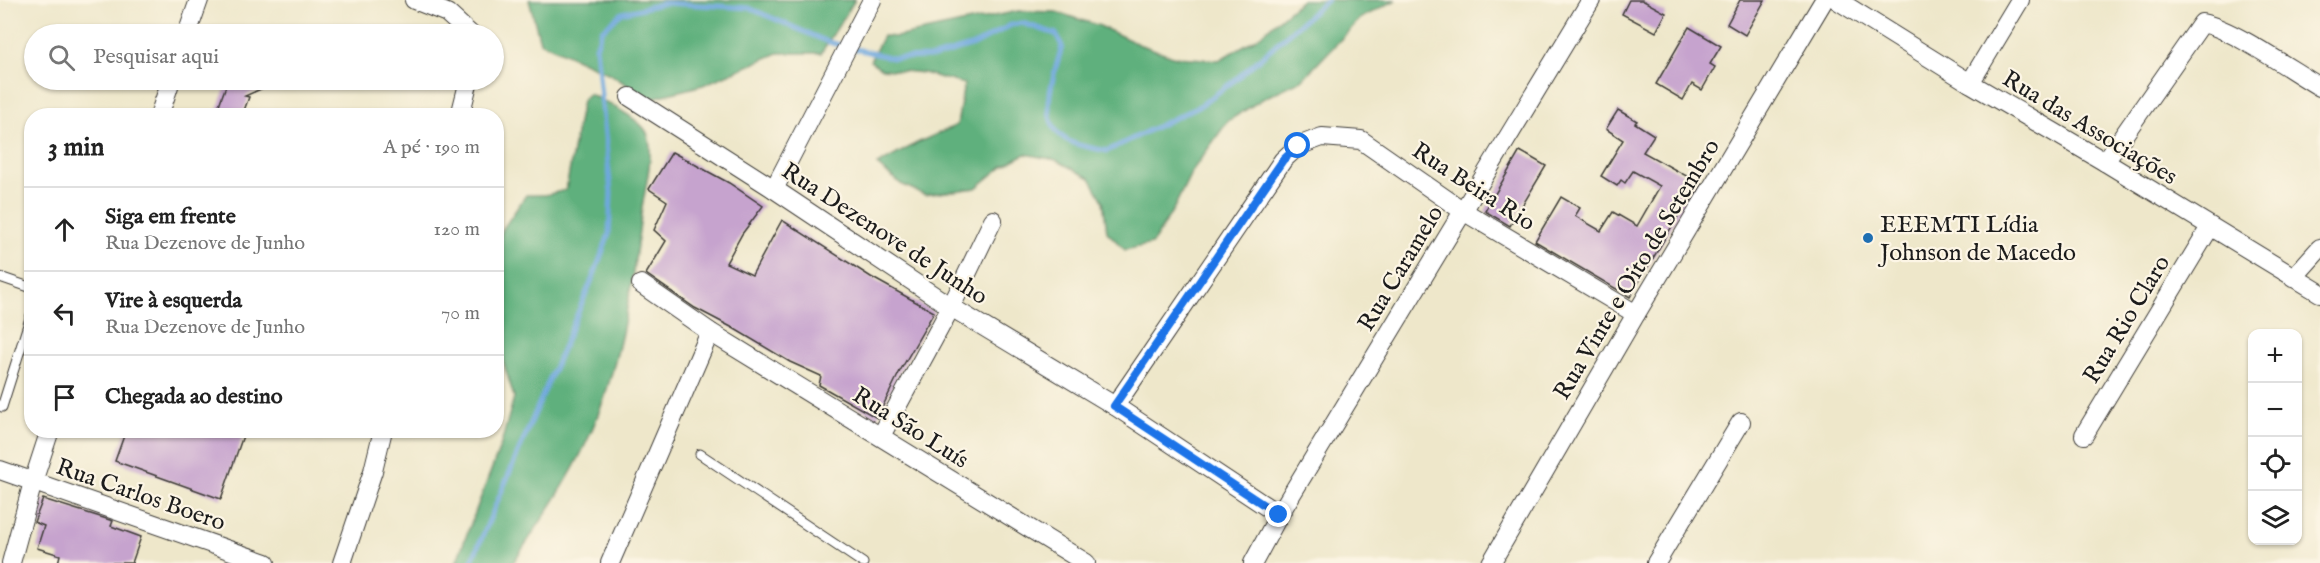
<!DOCTYPE html>
<html lang="pt">
<head>
<meta charset="utf-8">
<style>
	:root { --surface:#fff; --page:#f2f2f2; --text:#222; --muted:#767676; --line:#e0e0e0 }
	body { margin:0; font-family:"IM FELL English",serif; background:var(--page); color:var(--text) }
	.controls { position:absolute; right:18px; bottom:18px; display:grid; overflow:hidden; border-radius:12px; box-shadow:0 2px 4px #0004 }
	.controls button { width:54px; height:54px; display:grid; place-items:center; padding:0; border:0; border-bottom:2px solid var(--line); background:var(--surface); color:var(--text); font:30px sans-serif }
	.stop { position:absolute; width:18px; height:18px; margin:-14px; border:4px solid #1a73e8; border-radius:50%; background:#fff }
	.stop.end { background:#1a73e8; border-color:#fff; box-shadow:0 2px 6px #0008 }
	.list { margin:0; padding:0; list-style:none }
	h2 { display:flex; justify-content:space-between; align-items:center; height:78px; margin:0; padding:0 24px; font-size:26px }
	h2 small { font-size:20px; font-weight:400; color:var(--muted) }
	.list li { display:grid; grid-template-columns:39px 1fr auto; gap:18px; align-items:center; box-sizing:border-box; height:84px; padding:0 24px; border-top:2px solid var(--line) }
	.list b { display:block; font-size:22px; white-space:nowrap }
	.list p { margin:0; font-size:20px; white-space:nowrap; color:var(--muted) }
	.list em { font-size:20px; font-style:normal; color:var(--muted) }
	.icon { flex:none; width:33px; height:33px; fill:none; stroke:currentColor; stroke-width:2; stroke-linecap:round; stroke-linejoin:round }
	.map { position:relative; flex:none; width:2320px; height:563px; overflow:hidden }
	.search { position:absolute; background:var(--surface); box-shadow:0 2px 4px #0004; left:24px; top:24px; width:480px; height:66px; display:flex; align-items:center; gap:15px; box-sizing:border-box; padding:0 21px; border-radius:33px; color:var(--muted); font-size:22px }
	.panel { position:absolute; background:var(--surface); box-shadow:0 2px 4px #0004; left:24px; top:108px; width:480px; height:330px; border-radius:24px }
	.map>svg:first-child { display:block }
	.forest { fill:#5fb07d; stroke:#3e664c; stroke-width:1.5 }
	.lines { fill:none; stroke-linecap:round; stroke-linejoin:round }
	.stream { stroke:#6ea8de; stroke-width:5 }
	.building { fill:#c6a3ce }
	.lane-casing { stroke:#3c3a36; stroke-width:11 }
	.street-casing { stroke:#3c3a36; stroke-width:20 }
	.lane { stroke:#fff; stroke-width:9 }
	.street { stroke:#fff; stroke-width:18 }
	.route { stroke:#1a73e8; stroke-width:8 }
	.poi-dot { fill:#1f6fb2; stroke:#fcf5e5; stroke-width:2 }
	.labels { text-anchor:middle; stroke-width:4.5; stroke-linejoin:round; paint-order:stroke }
	.street-label { font-size:24px; fill:#1c1c1c; stroke:#fcf5e5 }
	.poi-label { font-size:24px; fill:#1c1c1c; stroke:#fcf5e5; text-anchor:start }
</style>
</head>
<body>
<div class="map">
<svg width="2320" height="563" viewBox="0 0 2320 563">
	<rect width="100%" height="100%" fill="#fcf5e5"/>
	<filter id="ink" filterUnits="userSpaceOnUse"><feTurbulence type="fractalNoise" baseFrequency=".0167" numOctaves="2"/><feDisplacementMap in="SourceGraphic" scale="12" xChannelSelector="R" yChannelSelector="G"/><feConvolveMatrix kernelMatrix="1 2 1 2 8 2 1 2 1" color-interpolation-filters="sRGB"/></filter>
	<filter id="wash" filterUnits="userSpaceOnUse"><feTurbulence type="fractalNoise" baseFrequency=".008" numOctaves="4" result="noise"/><feDisplacementMap in="SourceGraphic" scale="24" xChannelSelector="R" yChannelSelector="G"/><feGaussianBlur stdDeviation="1.35" result="paint"/><feColorMatrix in="noise" values="0 0 0 0 0 0 0 0 0 0 0 0 0 0 0 0 0 1.4 0 .05"/><feComposite in="paint" operator="in"/></filter>
	<g filter="url(#wash)">
		<rect width="100%" height="100%" fill="#eee7ca"/>
		<!-- forest -->
		<g class="forest">
			<polygon points="529,0 855,0 821,53 778,53 703,85 649,99 610,74 540,42"/>
			<polygon points="1302,0 1396,0 1361,18 1302,80 1264,98 1228,121 1192,171 1174,208 1152,244 1125,250 1107,232 1103,201 1090,178 1056,160 1025,154 1003,166 976,188 925,195 901,184 877,165 917,143 957,125 964,84 923,73 882,69 870,61 883,36 896,37 1018,11 1056,12 1100,26 1138,44 1176,57 1219,60 1257,38"/>
			<path d="M589 94C604 101 637 117 646 131 656 148 645 189 642 208 633 280 622 357 594 425 574 475 542 519 513 563H456L501 444 514 397 497 342V246L502 230 526 195H545L566 190 582 100Z"/>
		</g>
		<g class="lines">
			<!-- stream -->
			<path class="stream" d="M471 563 594 275 609 234 611 193 596 47 602 30 622 13 665 3 749 8 828 42 892 58 934 57 974 45 1011 25 1022 23 1056 34 1062 46C1055 73 1034 122 1067 140 1078 147 1095 148 1107 151L1201 105 1235 80 1327 0"/>
		</g>
		<g id="blocks">
			<!-- building -->
			<g class="building">
				<polygon points="1629,0 1642,0 1666,13 1656,32 1622,14"/>
				<polygon points="1740,0 1765,0 1745,35 1727,24"/>
				<polygon points="1689,27 1721,46 1710,64 1715,67 1702,90 1692,84 1683,100 1656,84"/>
				<polygon points="228,80 281,80 245,96 249,97 242,116 215,116"/>
				<polygon points="1618,110 1637,121 1635,123 1654,135 1643,152 1701,184 1690,203 1687,201 1630,297 1535,241 1561,197 1580,208 1575,216 1601,231 1613,212 1637,226 1660,186 1633,171 1625,183 1621,180 1617,186 1601,176 1623,140 1606,129"/>
				<polygon points="1520,151 1546,166 1510,226 1485,211"/>
				<polygon points="672,152 729,183 763,206 742,234 726,263 752,275 782,220 871,277 934,312 900,371 877,418 819,385 821,376 790,362 733,328 695,308 646,274 666,241 654,230 667,201 649,189"/>
				<polygon points="126,430 245,430 221,499 115,461"/>
				<polygon points="43,499 113,521 111,526 141,537 132,563 58,563 60,555 37,548 44,526 34,522"/>
			</g>
		</g>
	</g>
	<g filter="url(#ink)">
		<use href="#blocks" fill-opacity="0" stroke="#3c3a36" stroke-width="1.5"/>
		<g class="lines">
			<defs>
				<g id="lane">
					<polyline points="0,277 32,288"/>
					<polyline points="2,407 32,312"/>
					<polyline points="700,454 863,563"/>
				</g>
				<g id="street">
					<polyline points="414,0 447,13 470,34"/>
					<polyline points="1837,0 1970,83 2105,162 2320,293"/>
					<polyline points="187,34 199,0"/>
					<polyline points="1970,83 2020,0"/>
					<polyline points="630,97 774,189 951,307 1115,406 1279,515"/>
					<polyline points="159,116 171,80"/>
					<polyline points="460,116 469,80"/>
					<path d="M2105 162 2202 23C2233 29 2291 70 2320 87"/>
					<polyline points="774,189 872,0"/>
					<polyline points="2293,278 2320,248"/>
					<polyline points="641,284 710,332 1086,563"/>
					<polyline points="1115,406 1283,160 1298,146 1322,137 1361,140 1463,211 1636,314"/>
					<polyline points="2084,435 2210,227"/>
					<polyline points="881,436 951,307 993,220"/>
					<polyline points="0,470 266,563"/>
					<polyline points="11,563 33,482 50,430"/>
					<polyline points="342,563 373,471 383,430"/>
					<polyline points="610,563 710,332"/>
					<polyline points="1253,563 1279,515 1591,0"/>
					<polyline points="1491,563 1636,314 1824,0"/>
					<polyline points="1656,563 1741,422"/>
				</g>
			</defs>
			<!-- lane casing -->
			<use href="#lane" class="lane-casing"/>
			<!-- street casing -->
			<use href="#street" class="street-casing"/>
			<!-- lane -->
			<use href="#lane" class="lane"/>
			<!-- street -->
			<use href="#street" class="street"/>
		</g>
	</g>
	<g class="lines" filter="url(#ink)">
		<!-- route -->
		<polyline class="route" points="1279,515 1114,406 1283,160 1298,146"/>
	</g>
	<!-- markers -->
	<circle class="poi-dot" cx="1868" cy="238" r="6"/>
	<g class="labels">
		<!-- street labels -->
		<g class="street-label">
			<text transform="translate(2090 127) rotate(31)" y="8">Rua das Associações</text>
			<text transform="translate(1474 186) rotate(33)" y="8">Rua Beira Rio</text>
			<text transform="translate(885 233) rotate(33)" y="8">Rua Dezenove de Junho</text>
			<text transform="translate(1400 268) rotate(-59)" y="8">Rua Caramelo</text>
			<text transform="translate(1636 269) rotate(-59)" y="8">Rua Vinte e Oito de Setembro</text>
			<text transform="translate(2126 319) rotate(-59)" y="8">Rua Rio Claro</text>
			<text transform="translate(911 427) rotate(32)" y="8">Rua São Luís</text>
			<text transform="translate(141 494) rotate(19)" y="8">Rua Carlos Boero</text>
		</g>
		<!-- poi labels -->
		<g class="poi-label">
			<text x="1880" y="232">EEEMTI Lídia<tspan x="1880" dy="28">Johnson de Macedo</tspan></text>
		</g>
	</g>
</svg>
<div class="controls">
<button>+</button>
<button>−</button>
<button><svg class="icon" aria-label="locate" viewBox="0 0 24 24"><circle cx="12" cy="12" r="6"/><path d="M12 2v4M12 18v4M2 12h4M18 12h4"/></svg></button>
<button><svg class="icon" aria-label="layers" viewBox="0 0 24 24"><path d="M12 4l9 5-9 5-9-5zM3 14l9 5 9-5"/></svg></button>
</div>
<div class="stop" style="left:1298px;top:146px"></div>
<div class="stop end" style="left:1279px;top:515px"></div>
<div class="search"><svg class="icon" aria-label="search" viewBox="0 0 24 24"><circle cx="10" cy="10" r="6"/><path d="M15 15l6 6"/></svg>Pesquisar aqui</div>
<section class="panel">
<h2>3 min<small>A pé · 190 m</small></h2>
<ul class="list">
<li><svg class="icon" aria-label="ahead" viewBox="0 0 24 24"><path d="M12 20V5M6 11l6-6 6 6"/></svg><div><b>Siga em frente</b><p>Rua Dezenove de Junho</p></div><em>120 m</em></li>
<li><svg class="icon" aria-label="left" viewBox="0 0 24 24"><path d="M17 20v-9H6M10 6l-5 5 5 5"/></svg><div><b>Vire à esquerda</b><p>Rua Dezenove de Junho</p></div><em>70 m</em></li>
<li><svg class="icon" aria-label="arrive" viewBox="0 0 24 24"><path d="M6 21V4h12l-3 4 3 4H6"/></svg><div><b>Chegada ao destino</b></div></li>
</ul>
</section>
</div>
</body>
</html>
